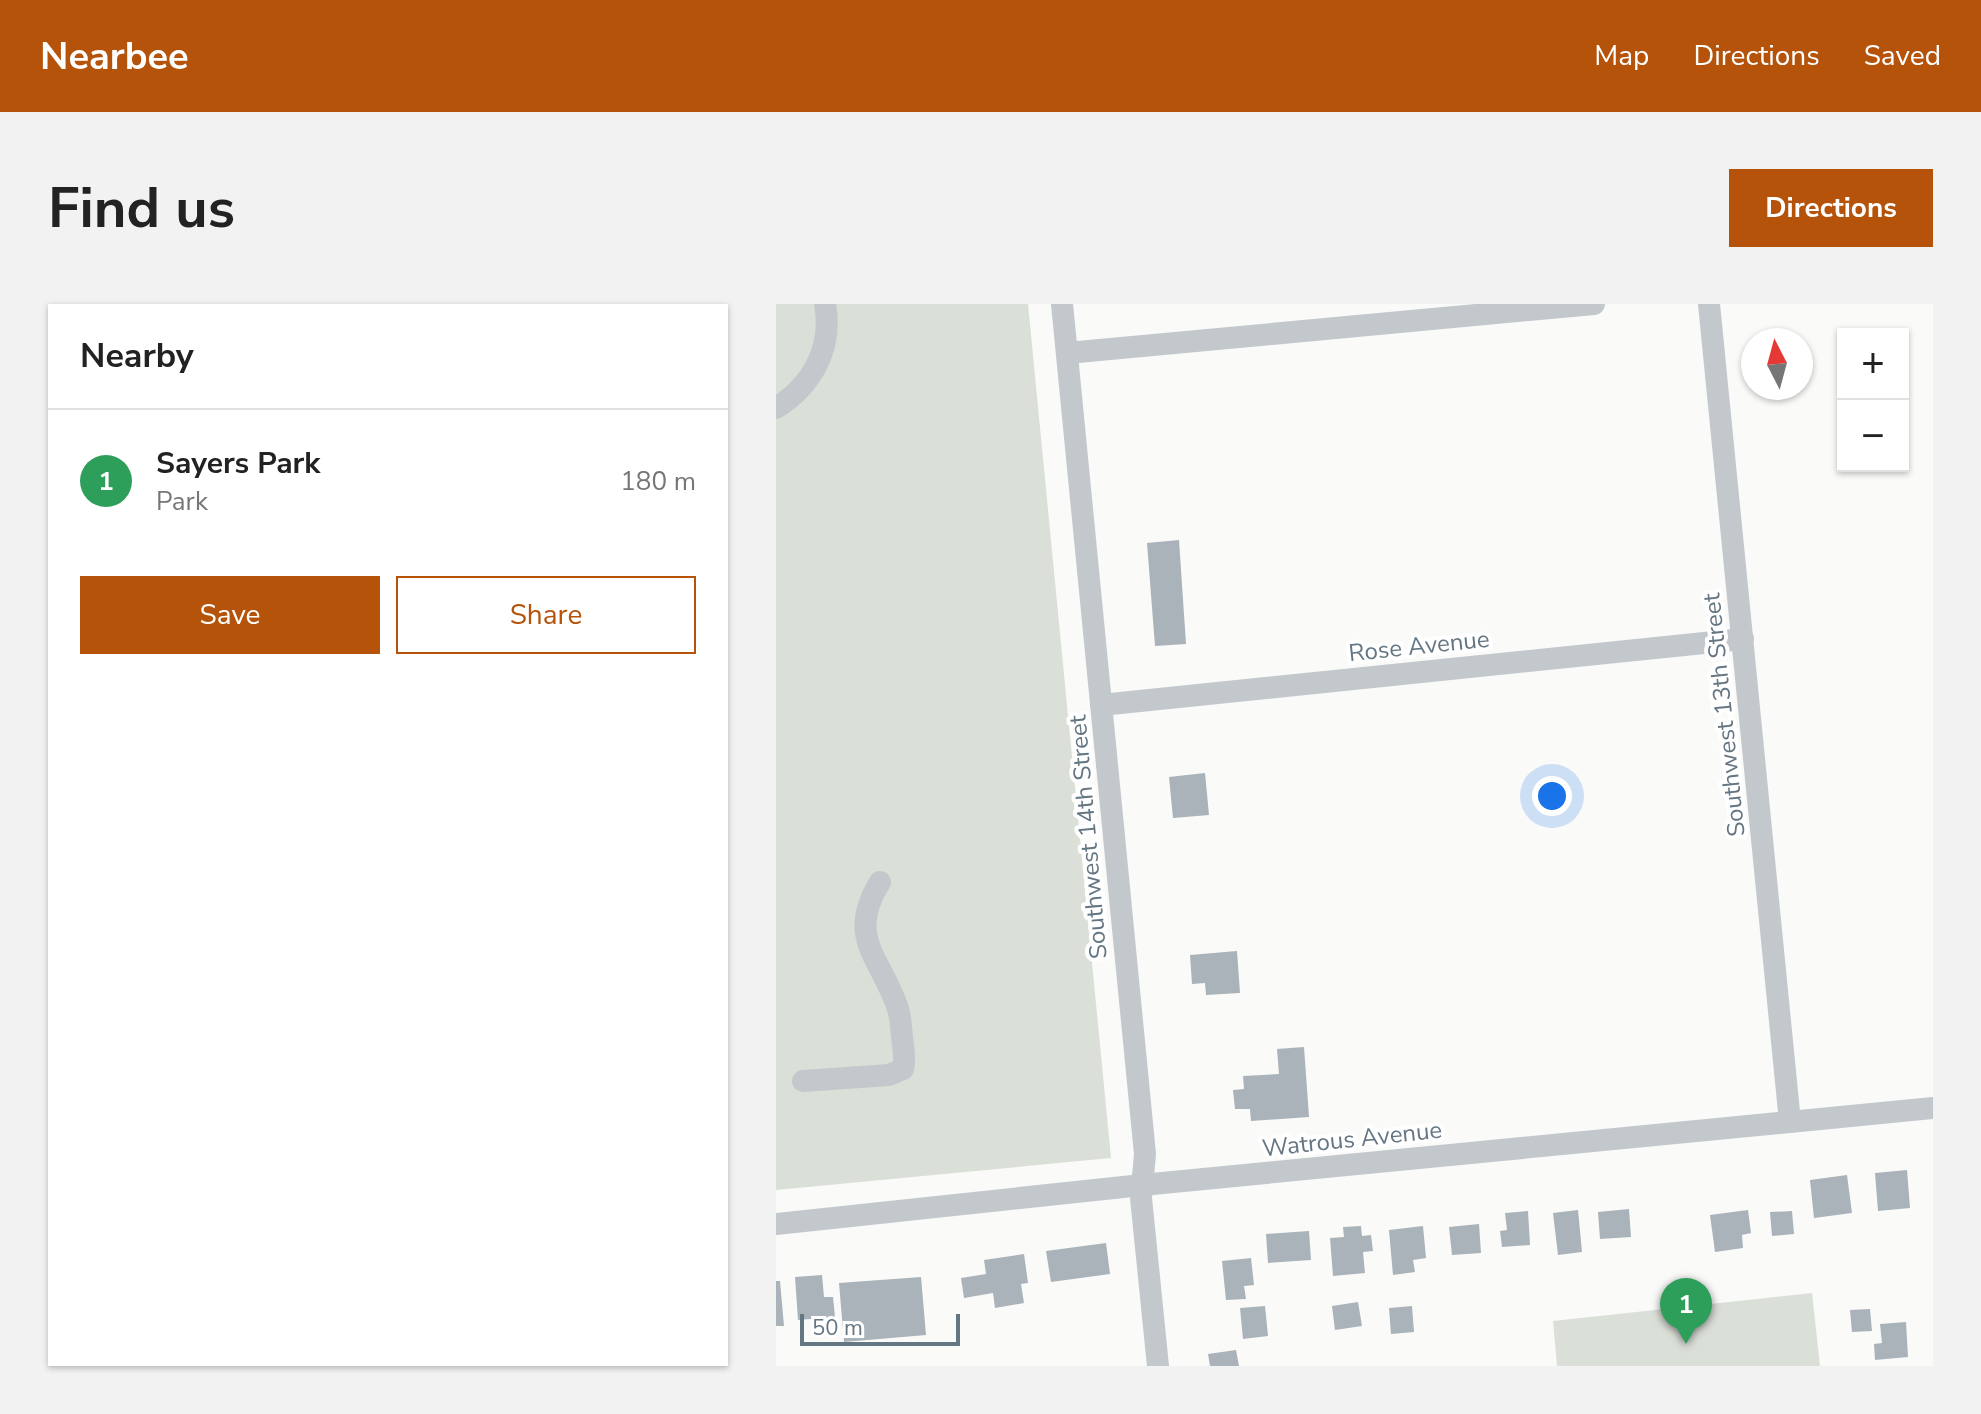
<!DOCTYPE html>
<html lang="en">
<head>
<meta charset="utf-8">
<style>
	:root { --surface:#fff; --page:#f2f2f2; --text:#222; --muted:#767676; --line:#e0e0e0; --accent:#b45309 }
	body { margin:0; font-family:"Nunito Sans",sans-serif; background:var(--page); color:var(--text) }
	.controls { position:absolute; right:24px; top:24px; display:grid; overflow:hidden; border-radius:0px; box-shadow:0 2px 6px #0004 }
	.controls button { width:72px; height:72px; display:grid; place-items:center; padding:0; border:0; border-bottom:2px solid var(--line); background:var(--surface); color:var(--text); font:40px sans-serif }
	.compass { position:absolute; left:965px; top:24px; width:72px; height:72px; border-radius:50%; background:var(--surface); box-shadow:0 2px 6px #0004; rotate:354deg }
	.scale { position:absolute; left:24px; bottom:20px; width:160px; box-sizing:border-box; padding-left:8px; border:4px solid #657683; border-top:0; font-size:22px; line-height:28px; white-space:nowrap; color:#657683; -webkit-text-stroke:6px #fff; paint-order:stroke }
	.you { position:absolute; left:776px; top:492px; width:28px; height:28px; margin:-20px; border:6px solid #fff; border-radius:50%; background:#1a73e8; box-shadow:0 0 0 12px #1a73e833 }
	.badge { display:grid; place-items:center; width:52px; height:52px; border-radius:50%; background:var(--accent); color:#fff; font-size:26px; font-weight:700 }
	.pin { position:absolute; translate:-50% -66px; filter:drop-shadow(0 2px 4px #0008) }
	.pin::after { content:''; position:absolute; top:42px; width:28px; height:24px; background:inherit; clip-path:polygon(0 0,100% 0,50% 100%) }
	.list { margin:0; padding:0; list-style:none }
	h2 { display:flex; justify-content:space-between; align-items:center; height:104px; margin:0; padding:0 32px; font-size:34px }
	h2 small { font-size:26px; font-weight:400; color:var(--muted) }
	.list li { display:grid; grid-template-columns:52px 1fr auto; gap:24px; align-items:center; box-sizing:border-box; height:144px; padding:0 32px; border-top:2px solid var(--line) }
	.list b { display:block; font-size:30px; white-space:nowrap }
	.list p { margin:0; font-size:26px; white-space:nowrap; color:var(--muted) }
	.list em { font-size:26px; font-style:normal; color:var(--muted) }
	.actions { display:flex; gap:16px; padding:24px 32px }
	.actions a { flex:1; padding:18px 0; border:2px solid var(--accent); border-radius:0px; text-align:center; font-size:28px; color:var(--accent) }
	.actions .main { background:var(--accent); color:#fff }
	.map { position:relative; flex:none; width:1157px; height:1062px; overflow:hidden; border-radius:0px }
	header { display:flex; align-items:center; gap:48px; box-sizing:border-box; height:112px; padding:0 40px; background:var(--accent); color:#fff }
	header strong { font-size:38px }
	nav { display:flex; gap:44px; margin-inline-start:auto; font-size:28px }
	.intro { display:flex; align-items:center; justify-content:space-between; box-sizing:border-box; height:192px; padding:0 48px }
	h1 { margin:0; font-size:56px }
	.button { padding:20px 36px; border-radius:0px; background:var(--accent); color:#fff; font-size:28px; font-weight:700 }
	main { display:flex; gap:48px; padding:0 48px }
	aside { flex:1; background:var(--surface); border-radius:0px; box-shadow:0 2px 6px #0004 }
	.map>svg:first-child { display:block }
	.green { fill:#dadfd7 }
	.building { fill:#aab3b9 }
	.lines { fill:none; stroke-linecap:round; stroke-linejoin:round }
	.minor { stroke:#c3c8cc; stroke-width:22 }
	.labels { text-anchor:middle; stroke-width:8; stroke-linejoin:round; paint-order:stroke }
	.street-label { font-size:24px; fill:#657683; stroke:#fff }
</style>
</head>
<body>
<header>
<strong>Nearbee</strong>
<nav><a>Map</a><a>Directions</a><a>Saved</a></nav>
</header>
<div class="intro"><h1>Find us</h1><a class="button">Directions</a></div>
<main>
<aside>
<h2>Nearby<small></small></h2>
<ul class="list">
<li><span class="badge" style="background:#2e9e5b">1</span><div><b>Sayers Park</b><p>Park</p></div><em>180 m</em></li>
</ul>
<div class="actions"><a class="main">Save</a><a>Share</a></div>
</aside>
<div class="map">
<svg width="1157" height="1062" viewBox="0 0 1157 1062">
	<rect width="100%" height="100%" fill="#fafaf8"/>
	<!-- green -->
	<g class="green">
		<polygon points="0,0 252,0 335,854 0,886"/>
		<polygon points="1036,989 1044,1062 781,1062 777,1017"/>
	</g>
	<!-- building -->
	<g class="building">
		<polygon points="403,236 410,340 379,342 371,239"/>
		<polygon points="429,469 433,511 397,514 393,473"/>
		<polygon points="461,647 464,689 430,691 429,679 416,680 414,651"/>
		<polygon points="528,743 533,813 475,817 474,805 459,805 457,786 468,785 467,772 503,770 501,745"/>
		<polygon points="1131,866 1134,904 1102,907 1099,869"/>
		<polygon points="1071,871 1076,909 1038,914 1034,876"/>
		<polygon points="853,905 855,933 824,935 822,908"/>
		<polygon points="802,906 806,948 782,951 777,909"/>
		<polygon points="972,906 975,929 966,931 967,944 939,948 934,911"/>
		<polygon points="752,907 754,941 726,943 724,927 731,926 729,909"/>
		<polygon points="1016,907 1018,930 996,932 994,908"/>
		<polygon points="703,920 705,949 676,951 673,923"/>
		<polygon points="585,922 586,932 595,931 597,947 587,948 589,969 557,972 554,934 568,933 567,923"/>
		<polygon points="647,922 650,954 637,956 639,968 617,971 613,926"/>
		<polygon points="533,927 535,956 492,959 490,930"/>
		<polygon points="330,939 334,970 275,978 270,947"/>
		<polygon points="248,950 252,979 245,980 248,999 219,1004 217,989 188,994 185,974 210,970 208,956"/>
		<polygon points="475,954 478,981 468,982 470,995 450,996 446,957"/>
		<polygon points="46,971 48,993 57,993 59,1013 22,1016 19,973"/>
		<polygon points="145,973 150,1031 68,1038 63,979"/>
		<polygon points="0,977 4,977 8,1022 0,1022"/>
		<polygon points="582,998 586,1022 559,1026 556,1002"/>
		<polygon points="489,1002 492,1032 467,1035 464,1004"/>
		<polygon points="636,1002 638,1028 615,1030 613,1004"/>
		<polygon points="1094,1005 1096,1027 1076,1028 1074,1006"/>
		<polygon points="1130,1018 1132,1053 1099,1056 1098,1040 1106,1039 1104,1020"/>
		<polygon points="460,1046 463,1062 434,1062 432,1050"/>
	</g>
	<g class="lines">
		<!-- minor -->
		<g class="minor">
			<polyline points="286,0 369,850 365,894 382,1062"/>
			<polyline points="933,0 1014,818"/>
			<polyline points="291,49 818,0"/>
			<path d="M0 104C37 81 57 43 49 0"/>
			<polyline points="325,401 967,335"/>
			<path d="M27 777 113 771 127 765C130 754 127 744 126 733 125 723 125 712 121 702 104 653 70 633 104 578"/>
			<polyline points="0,920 366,881 1157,804"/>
		</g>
	</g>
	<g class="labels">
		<!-- street labels -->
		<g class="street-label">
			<text transform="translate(643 342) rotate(-6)" y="8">Rose Avenue</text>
			<text transform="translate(948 411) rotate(-96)" y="8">Southwest 13th Street</text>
			<text transform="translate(312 533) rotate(-95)" y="8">Southwest 14th Street</text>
			<text transform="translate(576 835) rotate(-6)" y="8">Watrous Avenue</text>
		</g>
	</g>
</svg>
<div class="controls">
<button>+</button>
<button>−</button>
</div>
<svg class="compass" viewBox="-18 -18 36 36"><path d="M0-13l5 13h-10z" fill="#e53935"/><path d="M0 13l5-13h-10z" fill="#767676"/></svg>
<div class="scale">50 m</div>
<div class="you"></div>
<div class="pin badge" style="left:910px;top:1040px;background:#2e9e5b">1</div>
</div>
</main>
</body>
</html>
